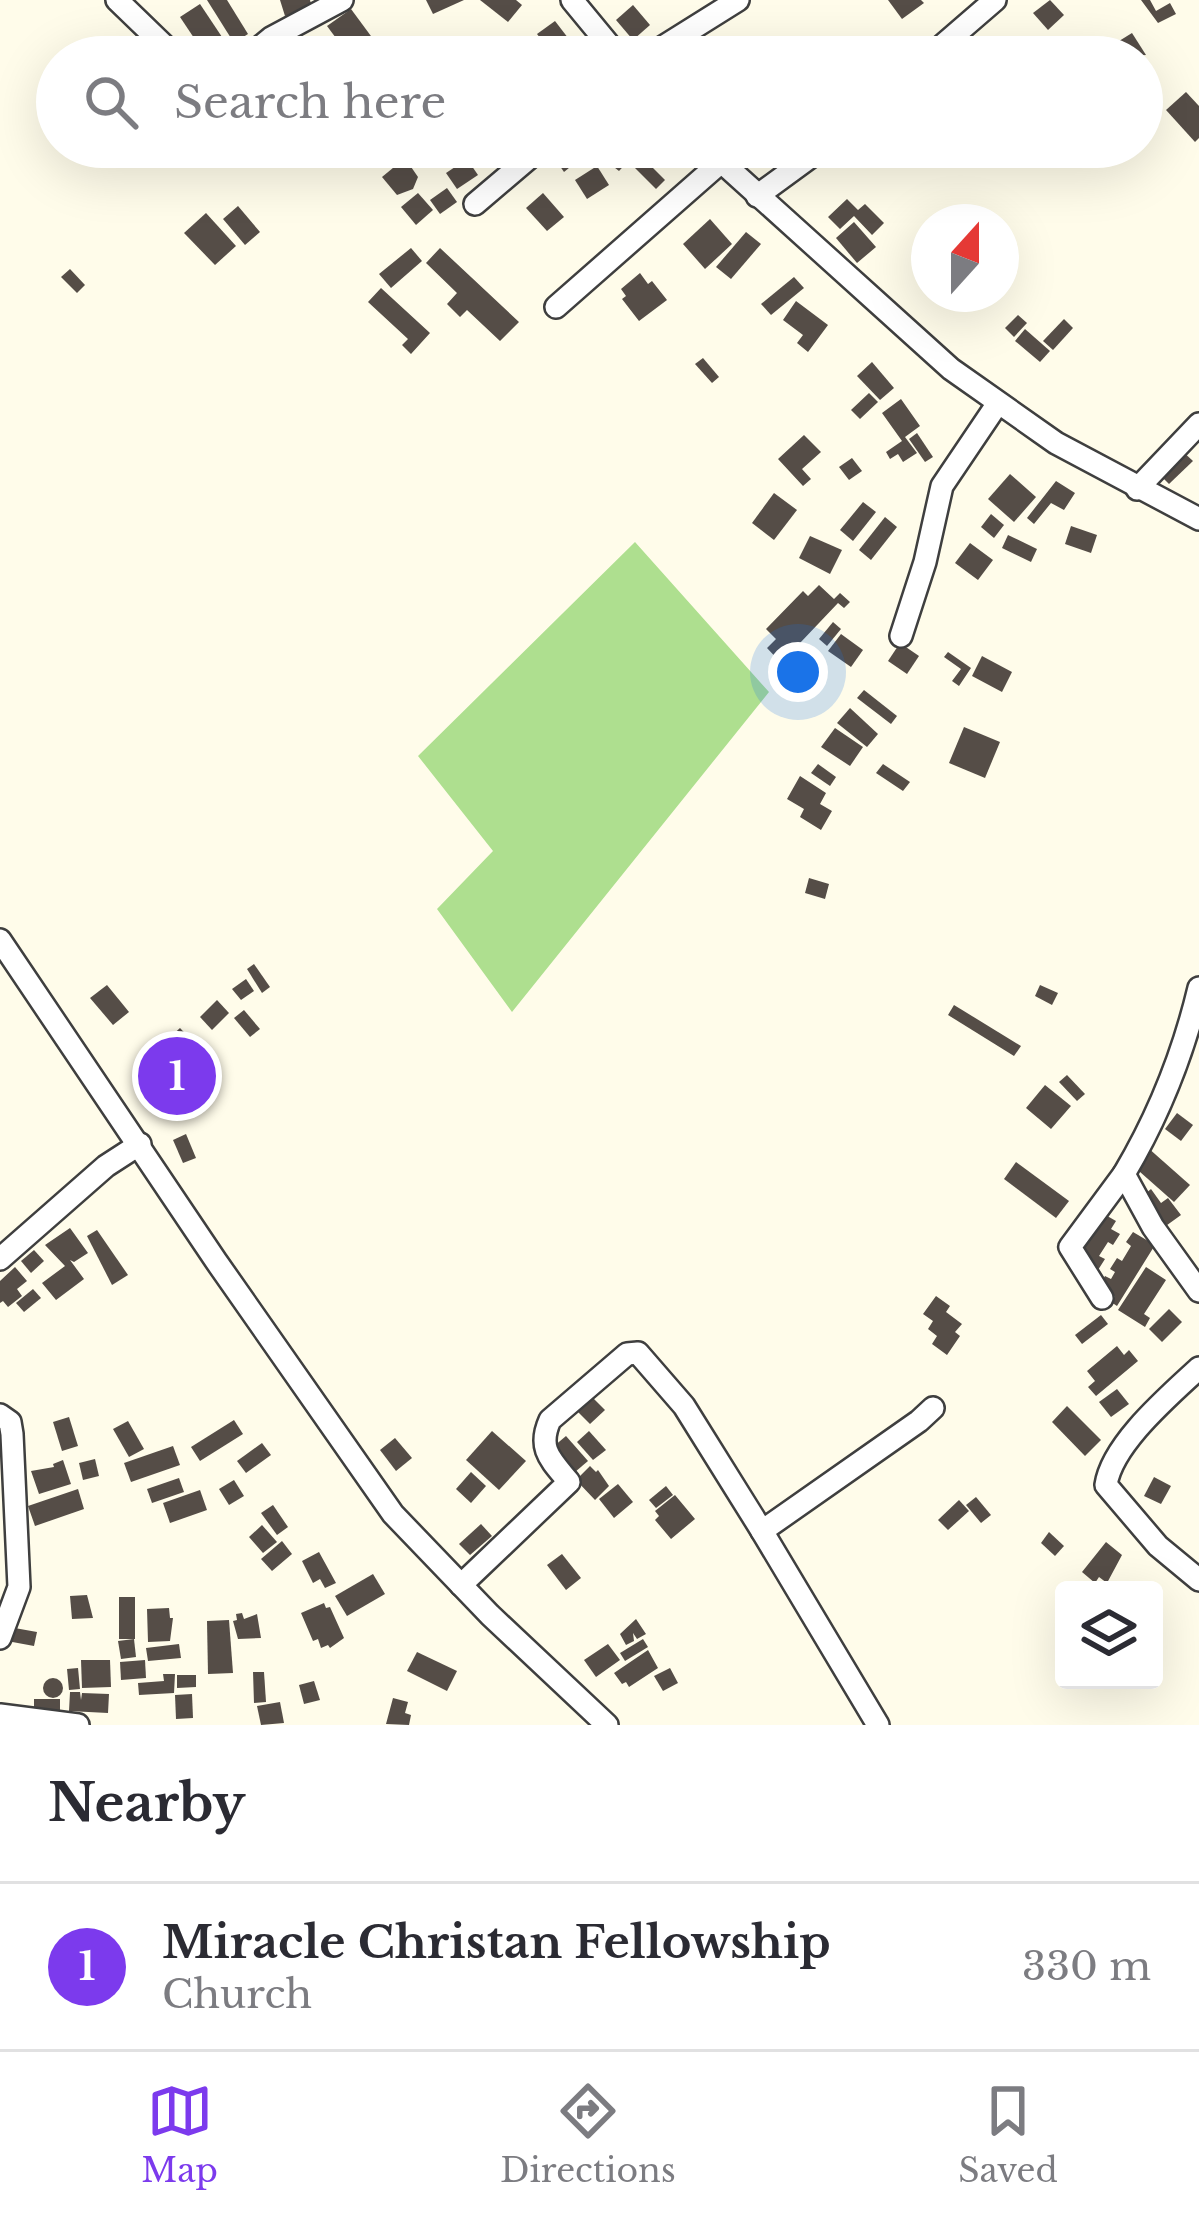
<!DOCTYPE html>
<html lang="en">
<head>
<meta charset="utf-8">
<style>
	:root { --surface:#fff; --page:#f7f7f7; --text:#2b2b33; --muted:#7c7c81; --line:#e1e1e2; --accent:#7c3aed }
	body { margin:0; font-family:"Libre Baskerville",serif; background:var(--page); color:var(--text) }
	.controls { position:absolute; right:36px; bottom:36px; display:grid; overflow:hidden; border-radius:12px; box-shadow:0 12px 48px #0002 }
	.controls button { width:108px; height:108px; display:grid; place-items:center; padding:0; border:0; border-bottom:3px solid var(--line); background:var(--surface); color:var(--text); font:60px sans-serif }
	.compass { position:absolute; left:911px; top:204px; width:108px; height:108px; border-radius:50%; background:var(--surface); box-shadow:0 12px 48px #0002; rotate:21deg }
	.you { position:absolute; left:798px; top:672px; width:42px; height:42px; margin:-30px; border:9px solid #fff; border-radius:50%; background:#1a73e8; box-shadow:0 0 0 18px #1a73e833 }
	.badge { display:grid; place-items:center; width:78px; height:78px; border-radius:50%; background:var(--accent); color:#fff; font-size:39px; font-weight:700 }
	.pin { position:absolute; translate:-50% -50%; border:6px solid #fff; box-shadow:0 3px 12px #0006 }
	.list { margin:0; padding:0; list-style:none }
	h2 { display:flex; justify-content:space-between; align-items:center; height:156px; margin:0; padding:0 48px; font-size:51px }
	h2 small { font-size:39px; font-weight:400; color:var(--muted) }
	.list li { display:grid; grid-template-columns:78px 1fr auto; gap:36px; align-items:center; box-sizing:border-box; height:168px; padding:0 48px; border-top:3px solid var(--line) }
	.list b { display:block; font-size:45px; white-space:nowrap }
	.list p { margin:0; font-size:39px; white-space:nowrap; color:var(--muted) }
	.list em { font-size:39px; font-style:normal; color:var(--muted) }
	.icon { flex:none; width:66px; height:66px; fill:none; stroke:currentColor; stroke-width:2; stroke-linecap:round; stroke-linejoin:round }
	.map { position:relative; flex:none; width:1199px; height:1725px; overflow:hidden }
	.search { position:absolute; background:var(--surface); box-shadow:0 12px 48px #0002; left:36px; right:36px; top:36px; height:132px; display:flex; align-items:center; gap:30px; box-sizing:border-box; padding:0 42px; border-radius:66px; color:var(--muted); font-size:45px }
	.sheet { height:324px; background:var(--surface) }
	nav { display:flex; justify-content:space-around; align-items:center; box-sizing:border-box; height:168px; border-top:3px solid var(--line); background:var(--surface); font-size:33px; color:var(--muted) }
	nav a { display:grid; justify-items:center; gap:6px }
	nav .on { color:var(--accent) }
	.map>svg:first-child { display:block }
	.forest { fill:#aedf8f }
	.building { fill:#554d47 }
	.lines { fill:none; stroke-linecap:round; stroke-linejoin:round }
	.minor-casing { stroke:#3f3f3f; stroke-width:26 }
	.minor { stroke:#fff; stroke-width:21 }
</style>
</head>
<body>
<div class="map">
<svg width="1199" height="1725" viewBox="0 0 1199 1725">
	<rect width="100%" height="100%" fill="#fffcea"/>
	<!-- forest -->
	<polygon class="forest" points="635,542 769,692 512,1012 437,909 493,851 418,756"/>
	<!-- building -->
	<g class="building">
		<polygon points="207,0 227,0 248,34 234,43"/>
		<polygon points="280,0 310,0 312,7 285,16"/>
		<polygon points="426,0 464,0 433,14"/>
		<polygon points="480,0 516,0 522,5 508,22"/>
		<polygon points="888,0 921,0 924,3 902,19"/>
		<polygon points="1050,0 1064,15 1048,30 1033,13"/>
		<polygon points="1141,0 1150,0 1156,11 1170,3 1176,14 1158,23"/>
		<polygon points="200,4 226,43 206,56 180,17"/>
		<polygon points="633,5 650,25 633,40 616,20"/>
		<polygon points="351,9 382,51 374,57 350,57 327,26"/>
		<polygon points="555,21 575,47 561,57 554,57 537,34"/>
		<polygon points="1132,33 1146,55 1118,57 1111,46"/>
		<polygon points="1186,92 1199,106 1199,138 1195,142 1166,110"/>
		<polygon points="480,147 497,147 501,153 484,164 475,151"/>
		<polygon points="547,147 561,147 575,163 564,172"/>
		<polygon points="566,147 589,147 593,152 579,163"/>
		<polygon points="627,147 635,154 619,171 610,164"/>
		<polygon points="856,147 876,147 883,155 873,165"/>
		<polygon points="641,156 665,180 656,189 632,165"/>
		<polygon points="405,158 418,177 413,189 397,195 382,177"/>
		<polygon points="467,159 478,175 457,189 446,173"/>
		<polygon points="597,166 609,185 587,199 575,180"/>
		<polygon points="447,188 457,202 440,214 430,200"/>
		<polygon points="418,193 433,210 416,225 401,207"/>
		<polygon points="543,193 564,217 547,231 526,208"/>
		<polygon points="847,199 858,210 865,204 884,223 872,235 854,216 840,229 828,217"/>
		<polygon points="238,206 260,232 245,245 223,219"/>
		<polygon points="206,213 236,246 215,265 184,233"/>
		<polygon points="710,219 732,244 705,269 683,244"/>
		<polygon points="854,222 876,247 857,263 836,238"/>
		<polygon points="746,232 761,244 731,279 716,267"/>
		<polygon points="411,248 422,261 391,288 379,274"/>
		<polygon points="440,248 519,322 500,341 467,310 460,317 447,304 457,293 426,263"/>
		<polygon points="70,269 85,285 77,293 61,277"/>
		<polygon points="640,273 648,284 652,281 667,300 639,321 622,299 626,296 621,289"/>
		<polygon points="794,277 804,288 771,315 761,304"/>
		<polygon points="381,288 430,333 411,354 402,345 408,339 368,302"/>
		<polygon points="796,301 828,325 808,352 797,343 803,335 783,320"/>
		<polygon points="1018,315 1027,323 1014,337 1005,328"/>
		<polygon points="1064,319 1073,328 1053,350 1043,341"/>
		<polygon points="1025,329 1050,351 1040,362 1015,341"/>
		<polygon points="703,358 719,377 712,383 695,364"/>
		<polygon points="872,362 894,388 880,400 857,376"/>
		<polygon points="869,393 878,402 860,419 851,410"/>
		<polygon points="901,399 920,426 905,437 917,453 903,462 898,454 890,459 886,452 902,441 882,413"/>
		<polygon points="917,433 933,457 925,462 909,439"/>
		<polygon points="804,435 821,452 802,469 811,479 803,486 778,459"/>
		<polygon points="1180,449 1193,461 1169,484 1157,472"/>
		<polygon points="852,458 862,471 849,480 839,467"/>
		<polygon points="1010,474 1036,497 1014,522 988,499"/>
		<polygon points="1056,481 1075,493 1064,510 1051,503 1034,524 1027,518"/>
		<polygon points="774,493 797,510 774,540 752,523"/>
		<polygon points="863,502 876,512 853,541 840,530"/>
		<polygon points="991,514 1004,525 994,538 981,527"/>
		<polygon points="885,517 897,527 871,560 859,550"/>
		<polygon points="1071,526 1097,535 1091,553 1065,544"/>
		<polygon points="1008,535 1037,549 1031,562 1002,548"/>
		<polygon points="810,536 842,550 830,574 799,558"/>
		<polygon points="970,543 993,560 978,580 955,563"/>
		<polygon points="819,585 834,599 840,593 850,602 844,608 838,603 781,663 767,648 776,639 766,629 803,591 808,596"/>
		<polygon points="833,622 841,629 827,646 819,639"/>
		<polygon points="841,634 863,650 851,667 828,651"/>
		<polygon points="900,643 919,656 907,674 888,661"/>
		<polygon points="948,652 971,668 959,686 952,681 961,669 944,657"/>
		<polygon points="982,656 1012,672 1002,692 972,676"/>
		<polygon points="864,690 897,716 891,724 857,698"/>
		<polygon points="850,708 878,734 867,747 837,723"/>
		<polygon points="964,727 1000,742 985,778 949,763"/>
		<polygon points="835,728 863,747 850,766 821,747"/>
		<polygon points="818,764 836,777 830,786 811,773"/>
		<polygon points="883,764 910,782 903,791 876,773"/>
		<polygon points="800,776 826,793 820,804 832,811 821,830 800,817 804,809 787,799"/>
		<polygon points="809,878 829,884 825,899 805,893"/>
		<polygon points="254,964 270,987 262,993 247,969"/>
		<polygon points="246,979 254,991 241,1000 232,989"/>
		<polygon points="107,985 129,1012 113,1025 90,998"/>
		<polygon points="1040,985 1058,993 1052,1005 1035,996"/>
		<polygon points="217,1000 229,1013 212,1030 200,1017"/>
		<polygon points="954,1005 1021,1046 1014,1056 948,1015"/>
		<polygon points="244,1010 260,1029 250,1037 234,1018"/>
		<polygon points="180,1028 212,1062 179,1093 161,1074 151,1083 137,1068"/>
		<polygon points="1067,1075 1085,1094 1077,1101 1059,1082"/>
		<polygon points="1045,1085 1071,1106 1051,1129 1026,1108"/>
		<polygon points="1177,1113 1193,1125 1181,1141 1165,1129"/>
		<polygon points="186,1134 196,1158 183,1163 173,1140"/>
		<polygon points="1147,1147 1190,1185 1174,1202 1131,1164"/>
		<polygon points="1016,1162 1069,1201 1056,1218 1004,1179"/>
		<polygon points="1151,1189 1161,1203 1168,1198 1181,1215 1163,1228 1140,1198"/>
		<polygon points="1102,1213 1116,1221 1111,1229 1120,1234 1113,1245 1108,1242 1099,1256 1105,1259 1098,1270 1076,1257"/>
		<polygon points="70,1228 88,1253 74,1262 70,1260 84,1279 56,1300 42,1283 65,1266 45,1245"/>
		<polygon points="97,1230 128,1275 112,1285 87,1236"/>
		<polygon points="1133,1232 1155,1245 1117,1306 1111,1302 1115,1297 1099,1286 1105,1276 1111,1279 1115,1272 1110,1269 1117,1258 1122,1261 1131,1246 1126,1242"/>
		<polygon points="34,1250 44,1261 31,1273 21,1261"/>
		<polygon points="15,1267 27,1281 17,1289 22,1296 8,1307 3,1301 0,1303 0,1281"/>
		<polygon points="1146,1267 1166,1280 1144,1314 1150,1318 1145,1327 1118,1310"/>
		<polygon points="33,1289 41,1298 24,1312 16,1303"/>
		<polygon points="936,1296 950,1306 946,1312 962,1324 955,1332 960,1336 947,1355 932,1344 937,1336 928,1329 933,1321 923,1314"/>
		<polygon points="1169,1309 1182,1322 1162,1342 1149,1329"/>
		<polygon points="1101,1315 1108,1324 1082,1344 1075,1335"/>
		<polygon points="1117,1346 1124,1355 1129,1350 1138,1361 1096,1396 1088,1387 1095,1381 1087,1371"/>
		<polygon points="1117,1389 1129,1404 1111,1417 1099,1402"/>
		<polygon points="592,1397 605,1410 590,1424 577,1411"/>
		<polygon points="1067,1406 1101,1440 1085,1456 1052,1422"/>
		<polygon points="69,1417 78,1446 62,1451 53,1422"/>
		<polygon points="234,1420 243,1434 200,1461 191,1447"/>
		<polygon points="128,1421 144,1449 129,1457 113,1429"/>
		<polygon points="492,1431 526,1461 499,1490 466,1460"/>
		<polygon points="589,1431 606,1450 593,1460 577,1442"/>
		<polygon points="566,1436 588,1461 575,1472 553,1447"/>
		<polygon points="395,1438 412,1458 396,1471 380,1450"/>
		<polygon points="262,1443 271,1455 246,1473 237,1461"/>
		<polygon points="173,1446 180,1465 131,1482 124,1463"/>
		<polygon points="95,1459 99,1476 83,1480 79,1463"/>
		<polygon points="63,1460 71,1484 39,1494 31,1471 54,1467 53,1464"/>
		<polygon points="590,1466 596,1472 598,1470 609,1486 595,1500 576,1480"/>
		<polygon points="471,1472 486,1486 471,1503 456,1489"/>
		<polygon points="1154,1477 1171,1486 1161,1504 1144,1496"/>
		<polygon points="179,1478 184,1492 152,1503 147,1489"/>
		<polygon points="234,1480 244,1496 229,1505 219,1489"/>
		<polygon points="618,1484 633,1502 614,1518 599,1499"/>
		<polygon points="666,1486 673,1495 656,1508 649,1500"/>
		<polygon points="78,1489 84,1509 35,1526 28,1506"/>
		<polygon points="200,1490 207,1510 170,1523 163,1503"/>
		<polygon points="675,1495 695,1519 671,1539 655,1520 659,1516 655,1511"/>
		<polygon points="976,1497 991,1515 981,1523 966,1505"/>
		<polygon points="959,1500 969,1511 948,1530 938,1520"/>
		<polygon points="273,1505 288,1527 277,1535 261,1513"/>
		<polygon points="481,1524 492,1536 470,1555 459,1544"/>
		<polygon points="262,1525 277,1542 263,1553 249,1537"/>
		<polygon points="1049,1532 1064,1546 1055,1556 1041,1543"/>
		<polygon points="282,1541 292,1554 272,1571 261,1559"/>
		<polygon points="1106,1542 1122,1555 1107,1583 1099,1577 1095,1583 1082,1572"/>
		<polygon points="319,1552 336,1583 325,1588 320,1579 313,1583 302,1561"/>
		<polygon points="562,1554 581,1578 566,1590 547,1565"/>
		<polygon points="373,1574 385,1594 347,1616 335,1596"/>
		<polygon points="87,1595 93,1618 72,1619 70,1596"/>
		<rect x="119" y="1597" width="16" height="42"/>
		<polygon points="324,1603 326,1608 330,1607 344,1638 330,1648 328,1645 321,1648 318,1639 313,1641 301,1613"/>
		<polygon points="169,1608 170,1618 173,1618 170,1641 148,1642 147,1609"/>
		<polygon points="242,1613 244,1619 257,1614 261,1638 238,1639 233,1621 237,1620 236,1614"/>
		<polygon points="636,1619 646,1634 637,1639 633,1633 634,1641 626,1645 620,1634"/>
		<polygon points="229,1620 233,1673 208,1674 207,1621"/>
		<polygon points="9,1627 37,1632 34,1646 7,1641"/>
		<polygon points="134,1639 136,1657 121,1659 118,1641"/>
		<polygon points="643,1639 648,1647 625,1661 620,1653"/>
		<polygon points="179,1644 181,1658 148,1661 146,1648"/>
		<polygon points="608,1644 620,1660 596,1677 584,1660"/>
		<polygon points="648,1650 658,1668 629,1687 626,1682 622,1684 614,1673"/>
		<polygon points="417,1652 457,1671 447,1691 407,1671"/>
		<polygon points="81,1660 110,1660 111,1687 82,1688"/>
		<polygon points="145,1660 146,1678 121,1680 120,1662"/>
		<polygon points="78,1668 80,1689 69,1690 67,1669"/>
		<polygon points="670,1668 678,1683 663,1691 654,1676"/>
		<polygon points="253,1672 264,1672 266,1702 254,1703"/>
		<polygon points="163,1674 175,1674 174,1693 139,1695 138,1683 164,1681"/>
		<polygon points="177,1675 196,1675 196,1687 177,1688"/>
		<circle cx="53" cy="1688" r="10"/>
		<polygon points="314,1681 320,1700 304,1704 299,1685"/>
		<polygon points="70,1692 80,1692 81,1700 82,1693 109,1694 108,1713 69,1711"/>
		<polygon points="192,1694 193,1718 176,1719 175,1695"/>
		<polygon points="393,1698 408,1702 405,1713 411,1715 409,1725 386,1724"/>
		<polygon points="34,1699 60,1699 60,1712 34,1711"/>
		<polygon points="280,1702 284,1723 261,1725 257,1706"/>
	</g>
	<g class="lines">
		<defs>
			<g id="minor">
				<polyline points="117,0 176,57"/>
				<polyline points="572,0 619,57"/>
				<polyline points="248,57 271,38 342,0"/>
				<polyline points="647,57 738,0"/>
				<polyline points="929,57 995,0"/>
				<polyline points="705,147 951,369 1056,443 1199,519"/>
				<polyline points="757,196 824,147"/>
				<polyline points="475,204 542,147"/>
				<polyline points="556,307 721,162"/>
				<polyline points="1137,489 1199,424"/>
				<polyline points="901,636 925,562 942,486 998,403"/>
				<polyline points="0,940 216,1261 393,1514 490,1615 607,1725"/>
				<path d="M1199 988C1183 1055 1159 1115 1124 1174L1153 1227 1199 1291"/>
				<polyline points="0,1259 106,1166 140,1144"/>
				<polyline points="1102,1298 1070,1247 1124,1174"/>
				<path d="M1199 1368C1169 1396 1112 1444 1106 1485L1158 1546 1199 1580"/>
				<polyline points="0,1415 10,1422 12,1434 19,1587 0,1638"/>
				<path d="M461 1585 569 1482C551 1460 537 1449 550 1420L627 1354 638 1353 684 1406 762 1531"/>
				<polyline points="0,1715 78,1725"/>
				<polyline points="878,1725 762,1531 919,1421 933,1408"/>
			</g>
		</defs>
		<!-- minor casing -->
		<use href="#minor" class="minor-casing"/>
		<!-- minor -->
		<use href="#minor" class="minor"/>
	</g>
</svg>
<div class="controls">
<button><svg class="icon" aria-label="layers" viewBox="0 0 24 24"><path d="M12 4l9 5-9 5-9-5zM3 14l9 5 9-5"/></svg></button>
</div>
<svg class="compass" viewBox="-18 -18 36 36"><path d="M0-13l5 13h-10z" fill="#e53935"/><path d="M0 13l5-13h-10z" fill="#7c7c81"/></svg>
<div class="you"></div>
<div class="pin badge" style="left:177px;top:1076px">1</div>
<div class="search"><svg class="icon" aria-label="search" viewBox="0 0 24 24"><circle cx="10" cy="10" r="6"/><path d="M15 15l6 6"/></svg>Search here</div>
</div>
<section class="sheet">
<h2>Nearby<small></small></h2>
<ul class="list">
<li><span class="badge">1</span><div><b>Miracle Christan Fellowship</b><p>Church</p></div><em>330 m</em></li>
</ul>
</section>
<nav>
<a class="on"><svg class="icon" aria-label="map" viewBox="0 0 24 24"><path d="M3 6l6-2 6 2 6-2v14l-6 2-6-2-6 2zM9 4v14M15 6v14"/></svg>Map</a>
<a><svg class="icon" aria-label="directions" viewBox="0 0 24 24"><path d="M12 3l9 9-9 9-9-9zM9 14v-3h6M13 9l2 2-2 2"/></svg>Directions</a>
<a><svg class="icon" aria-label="saved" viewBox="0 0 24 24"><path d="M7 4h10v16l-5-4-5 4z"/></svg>Saved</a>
</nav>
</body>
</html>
